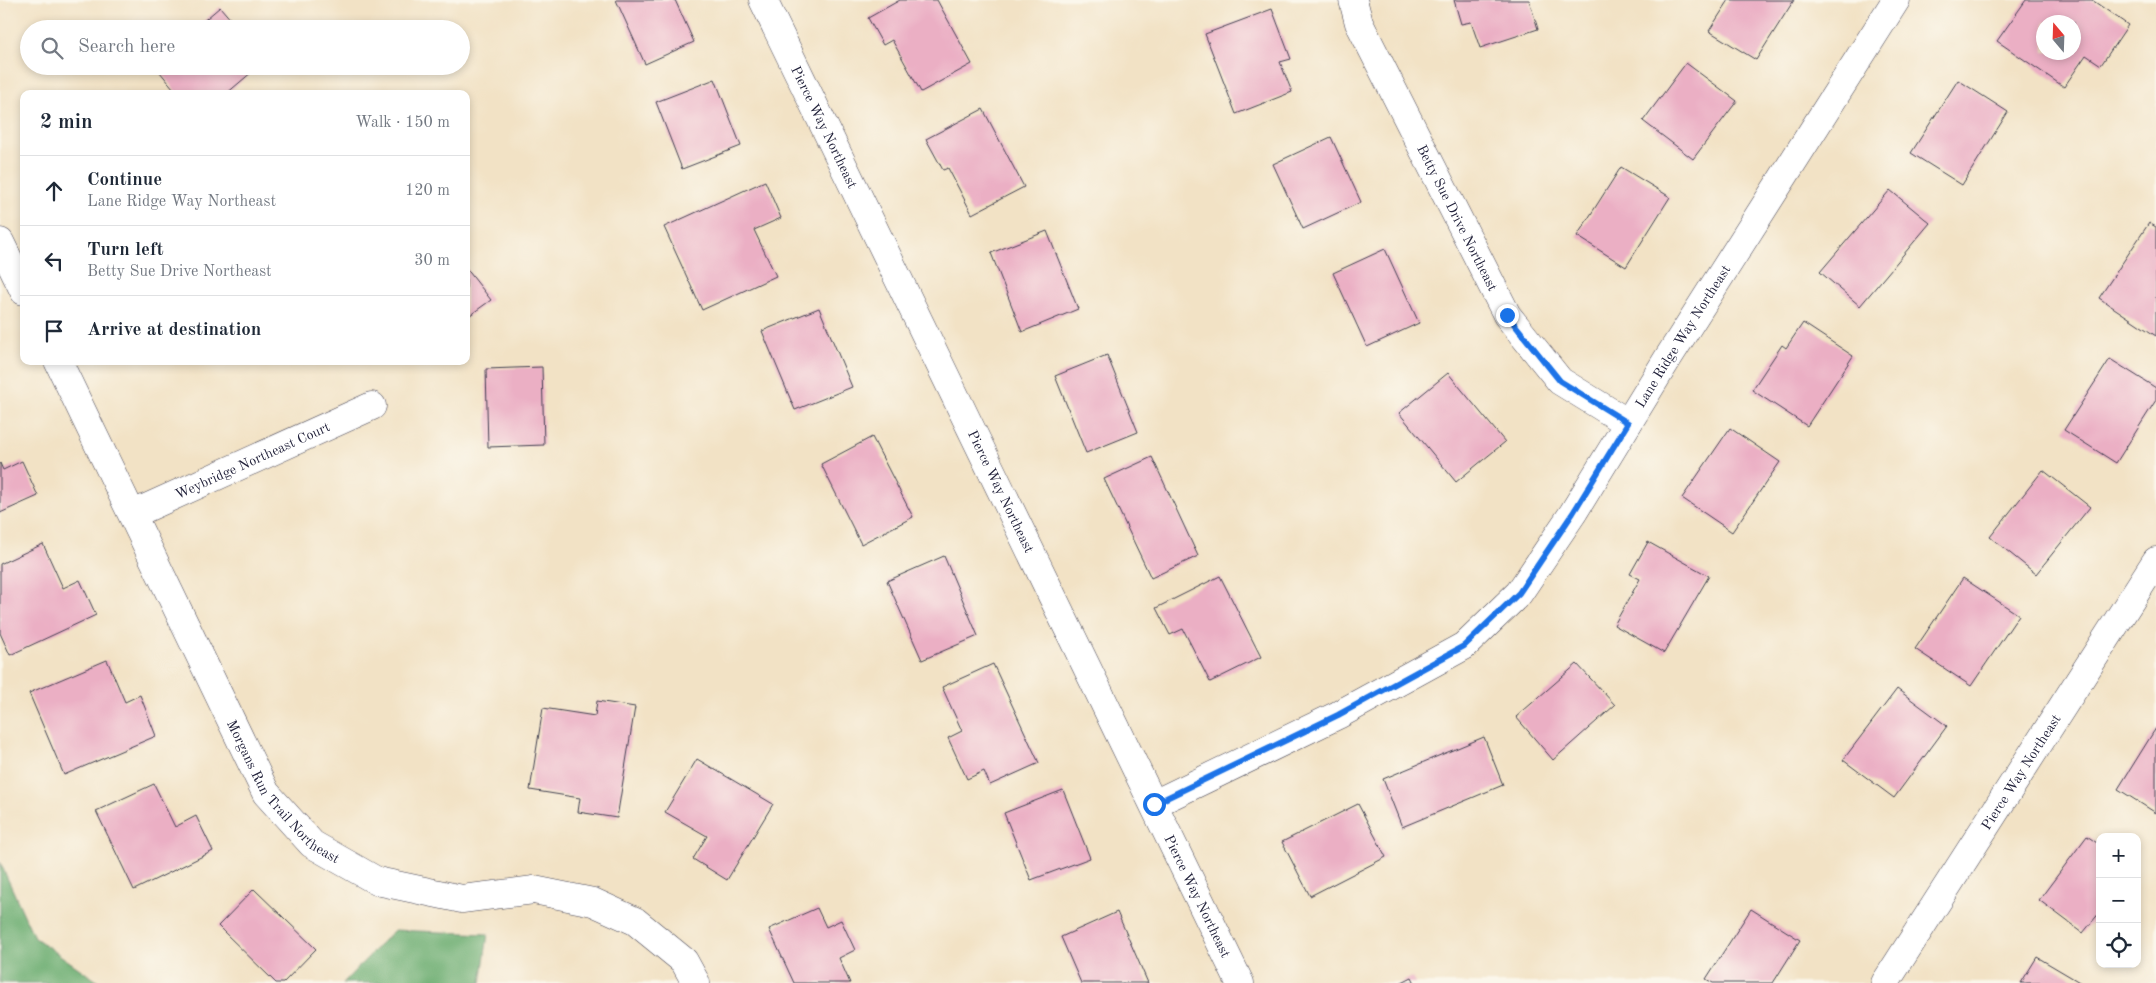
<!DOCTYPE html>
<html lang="en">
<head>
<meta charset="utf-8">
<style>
	:root { --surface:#fff; --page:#f6f6f7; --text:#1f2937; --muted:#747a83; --line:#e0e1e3 }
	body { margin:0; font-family:"Old Standard TT",serif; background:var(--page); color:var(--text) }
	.controls { position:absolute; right:15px; bottom:15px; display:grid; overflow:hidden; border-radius:10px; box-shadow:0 2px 8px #0003 }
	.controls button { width:45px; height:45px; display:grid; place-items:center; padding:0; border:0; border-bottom:1px solid var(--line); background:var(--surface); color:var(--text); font:25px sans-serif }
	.compass { position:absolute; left:2036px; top:15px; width:45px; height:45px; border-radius:50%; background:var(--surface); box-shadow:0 2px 8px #0003; rotate:341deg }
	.stop { position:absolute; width:15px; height:15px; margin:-11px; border:4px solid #1a73e8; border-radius:50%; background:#fff }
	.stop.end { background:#1a73e8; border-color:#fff; box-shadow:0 1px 5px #0008 }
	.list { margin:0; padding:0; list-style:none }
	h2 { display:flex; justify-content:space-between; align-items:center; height:65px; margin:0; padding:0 20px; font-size:21px }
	h2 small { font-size:16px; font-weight:400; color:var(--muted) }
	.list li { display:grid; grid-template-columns:32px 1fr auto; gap:15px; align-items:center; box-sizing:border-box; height:70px; padding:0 20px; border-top:1px solid var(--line) }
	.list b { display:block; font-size:19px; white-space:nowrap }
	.list p { margin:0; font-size:16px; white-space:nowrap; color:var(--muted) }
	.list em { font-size:16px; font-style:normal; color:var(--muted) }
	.icon { flex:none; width:28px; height:28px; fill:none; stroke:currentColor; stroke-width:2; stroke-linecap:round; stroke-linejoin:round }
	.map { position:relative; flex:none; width:2156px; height:983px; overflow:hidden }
	.search { position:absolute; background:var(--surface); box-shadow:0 2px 8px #0003; left:20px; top:20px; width:450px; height:55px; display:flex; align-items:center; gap:12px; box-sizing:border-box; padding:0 18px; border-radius:28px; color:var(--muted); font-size:19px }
	.panel { position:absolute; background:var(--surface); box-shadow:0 2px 8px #0003; left:20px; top:90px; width:450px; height:275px; border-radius:10px }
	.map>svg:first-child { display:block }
	.forest { fill:#6cad71; stroke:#476856 }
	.building { fill:#ebafc4; fill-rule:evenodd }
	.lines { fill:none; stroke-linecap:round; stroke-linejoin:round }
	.street-casing { stroke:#413f50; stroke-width:29 }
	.street { stroke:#fff; stroke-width:28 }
	.route { stroke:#1a73e8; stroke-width:6 }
	.labels { text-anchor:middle; stroke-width:4; stroke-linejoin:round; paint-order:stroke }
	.street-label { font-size:14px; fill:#22223b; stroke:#fbf7ec }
</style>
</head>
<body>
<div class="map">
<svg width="2156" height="983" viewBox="0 0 2156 983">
	<rect width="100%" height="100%" fill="#fbf7ec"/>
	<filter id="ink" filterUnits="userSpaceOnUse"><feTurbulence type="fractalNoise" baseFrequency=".02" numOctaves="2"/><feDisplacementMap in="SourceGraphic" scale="10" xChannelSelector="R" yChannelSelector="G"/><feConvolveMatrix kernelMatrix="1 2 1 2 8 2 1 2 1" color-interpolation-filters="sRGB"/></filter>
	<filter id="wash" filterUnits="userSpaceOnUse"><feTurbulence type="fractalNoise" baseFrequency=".0096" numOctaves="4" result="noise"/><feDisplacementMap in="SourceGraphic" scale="20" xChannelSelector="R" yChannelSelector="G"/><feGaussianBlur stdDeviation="1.12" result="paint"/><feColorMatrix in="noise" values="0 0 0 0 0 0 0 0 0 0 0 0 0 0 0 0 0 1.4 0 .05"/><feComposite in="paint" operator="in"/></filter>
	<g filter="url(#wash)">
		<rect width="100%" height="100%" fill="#f2e2c5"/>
		<!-- forest -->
		<g class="forest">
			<polygon points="0,862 34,937 100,983 0,983"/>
			<polygon points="394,930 488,934 481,983 343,983"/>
		</g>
		<g id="blocks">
			<!-- building -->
			<g class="building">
				<polygon points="616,0 675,0 694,42 645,64"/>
				<polygon points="900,0 937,0 972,64 921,92 892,40 883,45 868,18"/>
				<polygon points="1454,0 1529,0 1538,29 1480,48 1471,22 1461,24"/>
				<polygon points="1729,0 1794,0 1756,60 1709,31"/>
				<path d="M2026 0H2092L2128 25 2101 65 2086 55 2064 87 1997 41ZM2044 22H2074V52H2044Z"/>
				<polygon points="220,7 239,29 194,29"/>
				<polygon points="1272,9 1291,59 1280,62 1292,92 1236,114 1205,34"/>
				<polygon points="1686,63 1737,101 1693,159 1643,121"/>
				<polygon points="155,66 259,66 226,94 178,94"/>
				<polygon points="715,79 741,146 682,169 656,102"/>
				<polygon points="1958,80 2008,112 1962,185 1911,153"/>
				<polygon points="983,109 1024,187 972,214 948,168 943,170 926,139"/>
				<polygon points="1331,137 1361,202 1303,229 1273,164"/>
				<polygon points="1621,167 1670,197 1626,267 1577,236"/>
				<polygon points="765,181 781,218 754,230 776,276 702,310 664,227"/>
				<polygon points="1890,190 1930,223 1860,306 1820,272"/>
				<polygon points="2149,223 2156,227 2156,336 2099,298"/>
				<polygon points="1047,231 1078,309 1022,332 991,253"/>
				<polygon points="1385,249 1419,323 1367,347 1333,273"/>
				<polygon points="466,268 491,300 466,318"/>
				<polygon points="819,308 852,387 795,410 762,331"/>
				<polygon points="1803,323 1853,356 1807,426 1752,390 1782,345 1786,348"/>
				<polygon points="1107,355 1138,432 1086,453 1055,376"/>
				<polygon points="2110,359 2156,388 2156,400 2116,463 2064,430"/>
				<polygon points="542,367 544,445 488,447 486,369"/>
				<polygon points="1448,373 1505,442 1456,482 1399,413"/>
				<polygon points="1730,428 1780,462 1732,532 1682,498"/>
				<polygon points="872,437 913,517 861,544 821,464"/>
				<polygon points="1152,457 1198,556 1151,578 1104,479"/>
				<polygon points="22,461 38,496 0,513 0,463 3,470"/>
				<polygon points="2043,470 2090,507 2036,574 1990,537"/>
				<polygon points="1648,542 1709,576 1664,653 1614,625 1640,579 1630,574"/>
				<polygon points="43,544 63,588 80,580 96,615 10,655 0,633 0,564"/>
				<polygon points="944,556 978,636 922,660 887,581"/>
				<polygon points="1220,576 1261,657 1210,682 1183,629 1170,635 1156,608"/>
				<polygon points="1963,578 2019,615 1971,686 1915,649"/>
				<polygon points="107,660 125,702 140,695 156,736 64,775 29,693"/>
				<polygon points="993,664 1039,763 990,785 984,771 967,779 948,738 962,731 942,687"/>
				<polygon points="1577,664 1615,705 1553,760 1516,717"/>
				<polygon points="1897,689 1947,726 1894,798 1843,760"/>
				<polygon points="597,701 635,707 617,818 578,812 580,798 530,790 543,708 595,716"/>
				<polygon points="2156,728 2156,813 2118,789"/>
				<polygon points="1484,737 1503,785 1402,827 1383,779"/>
				<polygon points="697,759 773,804 727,880 693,859 707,836 665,812"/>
				<polygon points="154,784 175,827 196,816 213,851 134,890 96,811"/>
				<polygon points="1063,790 1090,858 1031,880 1004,813"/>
				<polygon points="1358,804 1386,857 1310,896 1282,842"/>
				<polygon points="2087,836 2100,845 2100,912 2083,933 2039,900"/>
				<polygon points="254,889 316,949 283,983 276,983 218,926"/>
				<polygon points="817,908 826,927 841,920 855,950 839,958 850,983 794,983 769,929"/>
				<polygon points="1751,909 1800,940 1773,983 1713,983 1706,979"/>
				<polygon points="1117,912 1148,983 1081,983 1061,937"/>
				<polygon points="2037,957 2081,983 2021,983"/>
				<polygon points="1412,977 1415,983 1400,983"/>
			</g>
		</g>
	</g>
	<g filter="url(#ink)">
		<use href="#blocks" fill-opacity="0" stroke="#413f50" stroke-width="1"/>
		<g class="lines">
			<defs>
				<g id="street">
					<path id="s1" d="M763 0 1240 983"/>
					<path id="s2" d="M1353 0 1359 23 1507 315 1560 381 1628 423"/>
					<polyline points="0,242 24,291"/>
					<path id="s3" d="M58 361 266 793 312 844 377 881 462 899 534 890 593 902 635 921 684 961 696 983"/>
					<path id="s4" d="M133 514 372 406"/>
					<path id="s5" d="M1154 804 1338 715 1464 646 1519 593 1573 513 1668 358 1896 0"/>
					<path id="s6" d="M1885 983 2156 561"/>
				</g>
			</defs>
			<!-- street casing -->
			<use href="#street" class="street-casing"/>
			<!-- street -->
			<use href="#street" class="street"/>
		</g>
	</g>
	<g class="lines" filter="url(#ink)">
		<!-- route -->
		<polyline class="route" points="1154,804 1338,715 1464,646 1519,593 1573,513 1628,423 1560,381 1507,315"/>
	</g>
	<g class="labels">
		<!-- street labels -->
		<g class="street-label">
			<text dy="5" stroke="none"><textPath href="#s1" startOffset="141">Pierce Way Northeast</textPath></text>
			<text dy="5" stroke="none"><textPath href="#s2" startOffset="242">Betty Sue Drive Northeast</textPath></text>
			<text dy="5" stroke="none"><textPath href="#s5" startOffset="729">Lane Ridge Way Northeast</textPath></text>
			<text dy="5" stroke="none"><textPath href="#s4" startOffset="131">Weybridge Northeast Court</textPath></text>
			<text dy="5" stroke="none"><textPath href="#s1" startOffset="546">Pierce Way Northeast</textPath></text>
			<text dy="5" stroke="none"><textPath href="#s6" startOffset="251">Pierce Way Northeast</textPath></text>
			<text dy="5" stroke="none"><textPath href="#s3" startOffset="489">Morgans Run Trail Northeast</textPath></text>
			<text dy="5" stroke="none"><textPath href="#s1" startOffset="996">Pierce Way Northeast</textPath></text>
		</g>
	</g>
</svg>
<div class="controls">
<button>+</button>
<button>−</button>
<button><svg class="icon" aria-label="locate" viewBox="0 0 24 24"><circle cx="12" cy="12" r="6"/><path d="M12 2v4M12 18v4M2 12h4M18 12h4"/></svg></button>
</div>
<svg class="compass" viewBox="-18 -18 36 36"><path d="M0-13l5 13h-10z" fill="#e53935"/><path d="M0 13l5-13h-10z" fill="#747a83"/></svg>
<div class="stop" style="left:1154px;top:804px"></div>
<div class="stop end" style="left:1507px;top:315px"></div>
<div class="search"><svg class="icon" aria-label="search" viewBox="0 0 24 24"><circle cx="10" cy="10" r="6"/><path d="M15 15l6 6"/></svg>Search here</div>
<section class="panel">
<h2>2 min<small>Walk · 150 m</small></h2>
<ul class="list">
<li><svg class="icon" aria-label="ahead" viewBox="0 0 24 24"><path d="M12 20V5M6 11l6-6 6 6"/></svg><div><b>Continue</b><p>Lane Ridge Way Northeast</p></div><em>120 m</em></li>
<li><svg class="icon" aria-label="left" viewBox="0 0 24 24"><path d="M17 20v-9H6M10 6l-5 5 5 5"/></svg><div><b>Turn left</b><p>Betty Sue Drive Northeast</p></div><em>30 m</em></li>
<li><svg class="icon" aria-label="arrive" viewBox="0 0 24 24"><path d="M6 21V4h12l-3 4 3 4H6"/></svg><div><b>Arrive at destination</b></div></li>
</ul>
</section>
</div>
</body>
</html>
